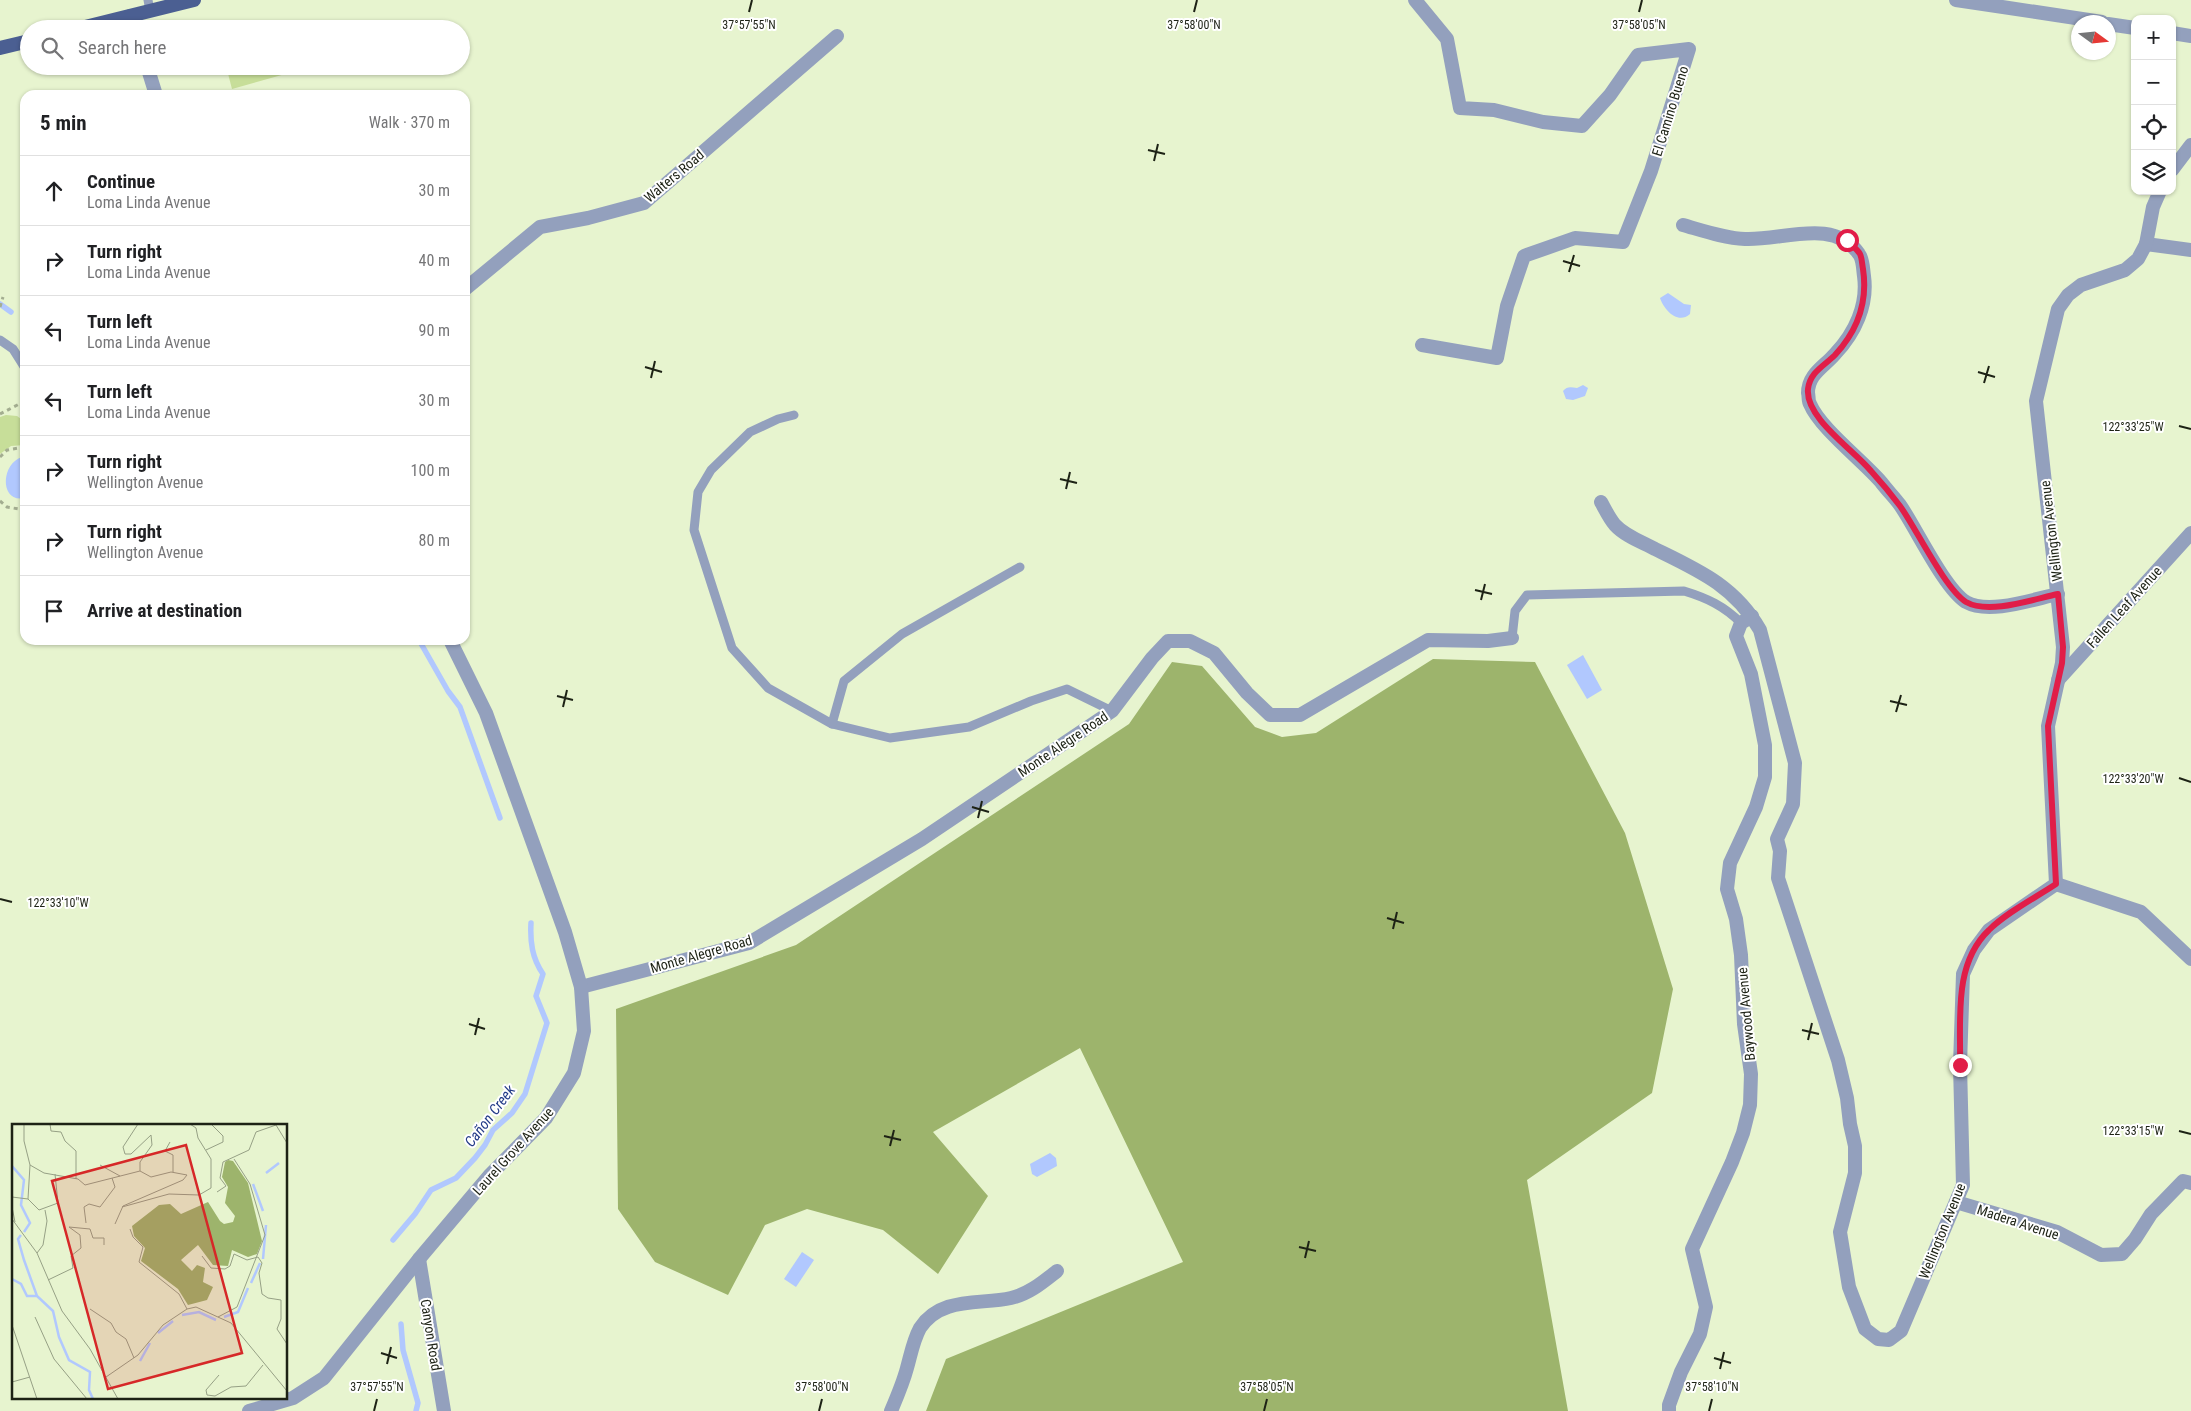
<!DOCTYPE html>
<html lang="en">
<head>
<meta charset="utf-8">
<style>
	:root { --surface:#fff; --page:#f2f2f2; --text:#202124; --muted:#757577; --line:#e0e0e0 }
	body { margin:0; font-family:"Roboto Condensed",sans-serif; background:var(--page); color:var(--text) }
	.controls { position:absolute; right:15px; top:15px; display:grid; overflow:hidden; border-radius:10px; box-shadow:0 1px 4px #0004 }
	.controls button { width:45px; height:45px; display:grid; place-items:center; padding:0; border:0; border-bottom:1px solid var(--line); background:var(--surface); color:var(--text); font:25px sans-serif }
	.compass { position:absolute; left:2071px; top:15px; width:45px; height:45px; border-radius:50%; background:var(--surface); box-shadow:0 1px 4px #0004; rotate:105deg }
	.stop { position:absolute; width:15px; height:15px; margin:-11px; border:4px solid #e11d48; border-radius:50%; background:#fff }
	.stop.end { background:#e11d48; border-color:#fff; box-shadow:0 1px 5px #0008 }
	.list { margin:0; padding:0; list-style:none }
	h2 { display:flex; justify-content:space-between; align-items:center; height:65px; margin:0; padding:0 20px; font-size:21px }
	h2 small { font-size:16px; font-weight:400; color:var(--muted) }
	.list li { display:grid; grid-template-columns:32px 1fr auto; gap:15px; align-items:center; box-sizing:border-box; height:70px; padding:0 20px; border-top:1px solid var(--line) }
	.list b { display:block; font-size:19px; white-space:nowrap }
	.list p { margin:0; font-size:16px; white-space:nowrap; color:var(--muted) }
	.list em { font-size:16px; font-style:normal; color:var(--muted) }
	.icon { flex:none; width:28px; height:28px; fill:none; stroke:currentColor; stroke-width:2; stroke-linecap:round; stroke-linejoin:round }
	.map { position:relative; flex:none; width:2191px; height:1411px; overflow:hidden }
	.search { position:absolute; background:var(--surface); box-shadow:0 1px 4px #0004; left:20px; top:20px; width:450px; height:55px; display:flex; align-items:center; gap:12px; box-sizing:border-box; padding:0 18px; border-radius:28px; color:var(--muted); font-size:19px }
	.panel { position:absolute; background:var(--surface); box-shadow:0 1px 4px #0004; left:20px; top:90px; width:450px; height:555px; border-radius:15px }
	.map>svg:first-child { display:block }
	.green { fill:#c7de99 }
	.forest { fill:#9db46c }
	.water { fill:#b1c8fe }
	.lines { fill:none; stroke-linecap:round; stroke-linejoin:round }
	.stream { stroke:#b1c8fe; stroke-width:5.5 }
	.path { stroke:#a3ad90; stroke-width:3; stroke-dasharray:4 4; stroke-linecap:butt }
	.service { stroke:#93a0bd; stroke-width:9 }
	.minor { stroke:#93a0bd; stroke-width:14 }
	.tertiary { stroke:#93a0bd; stroke-width:14 }
	.primary { stroke:#4b5f92; stroke-width:14 }
	.route { stroke:#e11d48; stroke-width:6 }
	.ticks { fill:none; stroke:#1d2215; stroke-width:2 }
	.labels { text-anchor:middle; stroke-width:4; stroke-linejoin:round; paint-order:stroke }
	.street-label { font-size:14px; fill:#1d2215; stroke:#fff }
	.water-label { font-size:15px; font-style:italic; fill:#243c88; stroke:#fff }
	.inset-river { fill:none; stroke:#b1c8fe; stroke-width:2.5 }
	.inset-road { fill:none; stroke:#96a085; stroke-width:1 }
	.view { fill:#d62828; fill-opacity:0.15; stroke:#d62828; stroke-width:2.5 }
	.inset-edge { fill:none; stroke:#1d2215; stroke-width:2.5 }
	.ticks-label { font-size:12px; text-anchor:middle; fill:#1d2215; stroke:#fff; stroke-width:4; stroke-linejoin:round; paint-order:stroke }
</style>
</head>
<body>
<div class="map">
<svg width="2191" height="1411" viewBox="0 0 2191 1411">
	<rect width="100%" height="100%" fill="#e7f4cf"/>
	<!-- green -->
	<g class="green">
		<polygon points="226,66 295,66 296,71 232,89"/>
		<polygon points="6,415 17,416 25,422 25,445 11,446 0,454 0,417"/>
	</g>
	<!-- forest -->
	<polygon class="forest" points="1433,659 1535,662 1625,833 1673,989 1652,1093 1527,1180 1568,1411 926,1411 946,1359 1183,1262 1080,1048 933,1132 988,1196 938,1274 883,1230 807,1209 765,1225 728,1295 655,1262 618,1209 616,1009 796,945 1129,724 1172,662 1202,666 1255,727 1282,737 1316,733"/>
	<!-- water -->
	<g class="water">
		<path d="M1668 293 1684 304 1691 305 1690 314C1678 325 1664 310 1660 298Z"/>
		<path d="M1583 385 1588 388 1585 396 1573 400 1566 399 1563 391C1567 386 1571 387 1577 388Z"/>
		<path d="M22 457V465L25 466V498C0 504 0 464 22 457Z"/>
		<polygon points="1583,655 1602,690 1587,699 1567,665"/>
		<polygon points="1050,1153 1056,1158 1057,1166 1037,1177 1032,1174 1030,1164"/>
		<polygon points="802,1252 814,1260 796,1287 784,1279"/>
	</g>
	<g class="lines">
		<!-- stream -->
		<g class="stream">
			<polyline points="0,304 11,312"/>
			<polyline points="419,640 448,691 460,707 500,818"/>
			<path d="M393 1240 415 1214 431 1190 456 1178 475 1158 485 1145 493 1130 512 1113 525 1094 547 1023 536 996 543 974C532 958 530 942 531 923"/>
			<polyline points="401,1324 403,1350 418,1403 416,1411"/>
		</g>
		<!-- path -->
		<g class="path">
			<polyline points="0,307 3,297"/>
			<polyline points="0,414 25,401"/>
			<polyline points="0,457 7,450 25,447"/>
			<polyline points="0,501 7,507 25,510"/>
		</g>
		<!-- service -->
		<g class="service">
			<polyline points="148,0 150,11"/>
			<polyline points="0,340 13,349 25,368"/>
			<polyline points="794,415 778,419 750,432 711,470 698,492 694,530 732,648 768,688 832,724 890,738 969,727 1031,701 1067,689 1112,711"/>
			<path d="M1512 638 1515 611 1527 595 1684 591C1707 598 1724 606 1741 623"/>
			<polyline points="832,724 844,681 902,634 1020,567"/>
		</g>
		<!-- minor -->
		<g class="minor">
			<polyline points="1415,0 1447,39 1460,108 1494,110 1543,122 1582,126 1610,95 1638,55 1689,49 1651,171 1623,242 1575,238 1524,256 1507,306 1497,358 1422,345"/>
			<polyline points="1956,0 2102,22"/>
			<polyline points="2108,24 2135,28"/>
			<polyline points="2172,33 2191,36"/>
			<polyline points="2172,170 2191,145"/>
			<path d="M1683 225C1704 231 1724 238 1745 239 1781 241 1834 217 1859 254 1863 259 1863 269 1864 276 1868 305 1855 333 1835 354 1824 367 1808 374 1808 393 1809 396 1808 401 1810 404 1820 428 1862 460 1881 482 1887 490 1894 497 1900 505 1916 528 1944 588 1966 602 1989 615 2034 599 2058 594"/>
			<polyline points="2146,244 2191,250"/>
			<polyline points="465,289 540,227 588,218 644,203 837,36"/>
			<path d="M1601 502C1605 509 1609 518 1615 525 1625 536 1642 542 1655 549 1698 570 1735 586 1760 630L1795 763 1793 804 1777 839 1780 851 1778 878 1838 1060 1847 1098 1850 1124 1855 1146V1173L1840 1232 1849 1287 1865 1329 1878 1339 1889 1340 1901 1331 1963 1185 1960 1065 1963 974 1974 950 1989 930 2056 884 2048 726 2062 663 2063 647 2036 401 2058 309 2068 295 2081 285 2125 270 2138 259 2146 244 2153 207 2160 191"/>
			<polyline points="2058,680 2191,533"/>
			<polyline points="2056,884 2141,912 2191,959"/>
			<polyline points="581,987 749,943 922,839 1112,711 1152,658 1168,641 1190,641 1214,653 1247,693 1270,715 1300,715 1428,640 1488,641 1512,638"/>
			<polyline points="1956,1202 2057,1232 2101,1255 2122,1254 2135,1239 2151,1214 2183,1181 2191,1183"/>
			<polyline points="419,1259 444,1411"/>
			<path d="M891 1411C897 1397 903 1383 907 1368 911 1354 913 1341 920 1328 941 1296 980 1305 1011 1298 1029 1294 1043 1282 1057 1271"/>
			<polyline points="1669,1411 1669,1405 1681,1372 1700,1334 1706,1307 1692,1249 1732,1162 1743,1133 1750,1105 1751,1074 1744,1024 1741,955 1736,919 1727,889 1730,863 1756,807 1765,777 1765,745 1751,674 1736,636 1741,623 1752,616"/>
		</g>
		<!-- tertiary -->
		<g class="tertiary">
			<polyline points="130,16 135,29"/>
			<polyline points="147,66 156,95"/>
			<polyline points="249,1411 293,1398 324,1378 419,1259 489,1176 546,1118 574,1073 584,1031 581,987 565,932 486,713 450,640"/>
		</g>
		<!-- primary -->
		<g class="primary">
			<polyline points="77,29 194,0"/>
			<polyline points="0,48 29,41"/>
		</g>
	</g>
	<g class="lines">
		<!-- route -->
		<path class="route" d="M1847 240C1851 245 1857 249 1860 254 1862 258 1862 264 1863 269 1868 302 1858 330 1835 355 1824 366 1810 372 1808 389 1805 418 1854 450 1871 471 1881 482 1891 494 1900 506 1916 528 1945 589 1966 602 1989 615 2034 599 2058 594L2063 647 2062 663 2048 726 2056 884C2035 898 2007 912 1989 930 1953 964 1961 1020 1960 1065"/>
	</g>
	<!-- ticks -->
	<path class="ticks" d="M749 12 752 0M1194 12 1197 0M1639 12 1642 0M1148 150 1165 154M1154 161 1158 144M1563 261 1580 266M1569 272 1574 255M645 367 662 372M1978 372 1995 377M651 378 655 361M1984 383 1989 366M2179 426 2191 429M1060 479 1077 483M1066 489 1070 472M1475 590 1492 594M1481 600 1485 584M557 696 573 700M1890 701 1907 705M563 707 567 690M1896 712 1901 695M2179 778 2191 782M972 807 989 812M978 818 982 801M0 899 12 902M1387 918 1404 923M1393 929 1397 912M469 1024 485 1029M1802 1030 1819 1034M475 1035 479 1018M1808 1040 1812 1023M2179 1131 2191 1134M884 1136 901 1140M890 1146 894 1130M1299 1247 1316 1251M1305 1258 1309 1241M381 1353 397 1358M1714 1358 1731 1363M387 1364 391 1347M1720 1369 1724 1352M374 1411 377 1399M819 1411 822 1399M1264 1411 1267 1399M1709 1411 1712 1399"/>
	<g class="labels">
		<!-- street labels -->
		<g class="street-label">
			<text transform="translate(1670 111) rotate(-73)" y="5">El Camino Bueno</text>
			<text transform="translate(674 176) rotate(-40)" y="5">Walters Road</text>
			<text transform="translate(2051 531) rotate(-97)" y="5">Wellington Avenue</text>
			<text transform="translate(2124 607) rotate(-48)" y="5">Fallen Leaf Avenue</text>
			<text transform="translate(1063 744) rotate(-34)" y="5">Monte Alegre Road</text>
			<text transform="translate(701 954) rotate(-16)" y="5">Monte Alegre Road</text>
			<text transform="translate(1746 1014) rotate(-95)" y="5">Baywood Avenue</text>
			<text transform="translate(513 1151) rotate(-48)" y="5">Laurel Grove Avenue</text>
			<text transform="translate(2018 1222) rotate(18)" y="5">Madera Avenue</text>
			<text transform="translate(1942 1231) rotate(-68)" y="5">Wellington Avenue</text>
			<text transform="translate(431 1335) rotate(81)" y="5">Canyon Road</text>
		</g>
		<!-- water labels -->
		<g class="water-label">
			<text transform="translate(490 1116) rotate(-53)" y="5">Cañon Creek</text>
		</g>
	</g>
	<!-- overview -->
	<g transform="translate(12 1124)">
		<rect width="275" height="275" fill="#e7f4cf"/>
		<path d="M216 36 221 37 236 59 250 117 245 130 236 133 220 126 216 142 201 141 186 121 169 136 180 147 185 141 193 144 191 158 201 163 195 176 176 181 166 165 129 137 133 124 122 112 120 102 147 81 158 80 169 90 196 78 208 97 212 100 221 98 223 92 213 79 216 63 210 53 213 38Z" fill="#9db46c"/>
		<path class="inset-river" d="M0 42 12 56 9 81 18 99 12 108M254 49 267 39M241 60 251 87M251 135 254 101M0 155 9 160 15 172H25L12 136 6 115 9 111M239 159 248 139M25 172 41 187 47 213 57 236 78 248 77 266 81 275M170 191 187 188 204 196M212 193 226 188 236 164M146 209 161 197M128 237 138 219"/>
		<path class="inset-road" d="M12 0V17L18 41M38 0 39 7 49 8 53 17 64 27V55M126 0 111 23 113 30H119L139 11 140 21 128 38V47M158 18 153 27 161 31V48M194 26 211 18V12L199 0M18 41 32 49 66 55 73 61 128 47 139 53 159 48 175 51 171 56 111 82 103 100M18 41 16 75 27 86 46 79 43 50M88 41 108 52M205 68 214 62 208 54 211 38 237 26 244 8 264 1 275 19M0 73 16 75M0 83 3 98M110 83 157 70 187 71 199 64V35L186 14 184 4 178 0M0 95 25 129 50 187 78 225 106 275M74 99 72 83 77 80 88 83 103 63 100 54M118 105 121 113 131 123 127 138 167 170 175 185M25 129 31 121 35 97 33 86M190 132 199 144 213 145 218 142 222 130 235 136 246 133 250 139 247 149 250 170 256 174 269 176V195L265 205 275 220M36 156 61 144 59 132 69 124 68 111 57 103 78 105 81 114H92V121M78 185 99 199 104 208 114 215 122 234M23 193 42 235 75 275M206 193 225 183 253 111 238 60 222 35M0 201 25 275M207 251 194 266 195 271 203 272 219 263 234 262 251 241M94 253 126 231 151 201 175 185 184 183 219 199 275 267M0 258 18 253"/>
		<path class="view" d="M174 21 230 229 96 265 40 57Z"/>
		<rect width="275" height="275" class="inset-edge"/>
	</g>
	<g class="ticks-label">
		<text x="749" y="29">37°57'55"N</text>
		<text x="1194" y="29">37°58'00"N</text>
		<text x="1639" y="29">37°58'05"N</text>
		<text x="2133" y="431">122°33'25"W</text>
		<text x="2133" y="783">122°33'20"W</text>
		<text x="58" y="907">122°33'10"W</text>
		<text x="2133" y="1135">122°33'15"W</text>
		<text x="377" y="1391">37°57'55"N</text>
		<text x="822" y="1391">37°58'00"N</text>
		<text x="1267" y="1391">37°58'05"N</text>
		<text x="1712" y="1391">37°58'10"N</text>
	</g>
</svg>
<div class="controls">
<button>+</button>
<button>−</button>
<button><svg class="icon" aria-label="locate" viewBox="0 0 24 24"><circle cx="12" cy="12" r="6"/><path d="M12 2v4M12 18v4M2 12h4M18 12h4"/></svg></button>
<button><svg class="icon" aria-label="layers" viewBox="0 0 24 24"><path d="M12 4l9 5-9 5-9-5zM3 14l9 5 9-5"/></svg></button>
</div>
<svg class="compass" viewBox="-18 -18 36 36"><path d="M0-13l5 13h-10z" fill="#e53935"/><path d="M0 13l5-13h-10z" fill="#757577"/></svg>
<div class="stop" style="left:1847px;top:240px"></div>
<div class="stop end" style="left:1960px;top:1065px"></div>
<div class="search"><svg class="icon" aria-label="search" viewBox="0 0 24 24"><circle cx="10" cy="10" r="6"/><path d="M15 15l6 6"/></svg>Search here</div>
<section class="panel">
<h2>5 min<small>Walk · 370 m</small></h2>
<ul class="list">
<li><svg class="icon" aria-label="ahead" viewBox="0 0 24 24"><path d="M12 20V5M6 11l6-6 6 6"/></svg><div><b>Continue</b><p>Loma Linda Avenue</p></div><em>30 m</em></li>
<li><svg class="icon" aria-label="right" viewBox="0 0 24 24"><path d="M7 20v-9h11M14 6l5 5-5 5"/></svg><div><b>Turn right</b><p>Loma Linda Avenue</p></div><em>40 m</em></li>
<li><svg class="icon" aria-label="left" viewBox="0 0 24 24"><path d="M17 20v-9H6M10 6l-5 5 5 5"/></svg><div><b>Turn left</b><p>Loma Linda Avenue</p></div><em>90 m</em></li>
<li><svg class="icon" aria-label="left" viewBox="0 0 24 24"><path d="M17 20v-9H6M10 6l-5 5 5 5"/></svg><div><b>Turn left</b><p>Loma Linda Avenue</p></div><em>30 m</em></li>
<li><svg class="icon" aria-label="right" viewBox="0 0 24 24"><path d="M7 20v-9h11M14 6l5 5-5 5"/></svg><div><b>Turn right</b><p>Wellington Avenue</p></div><em>100 m</em></li>
<li><svg class="icon" aria-label="right" viewBox="0 0 24 24"><path d="M7 20v-9h11M14 6l5 5-5 5"/></svg><div><b>Turn right</b><p>Wellington Avenue</p></div><em>80 m</em></li>
<li><svg class="icon" aria-label="arrive" viewBox="0 0 24 24"><path d="M6 21V4h12l-3 4 3 4H6"/></svg><div><b>Arrive at destination</b></div></li>
</ul>
</section>
</div>
</body>
</html>
